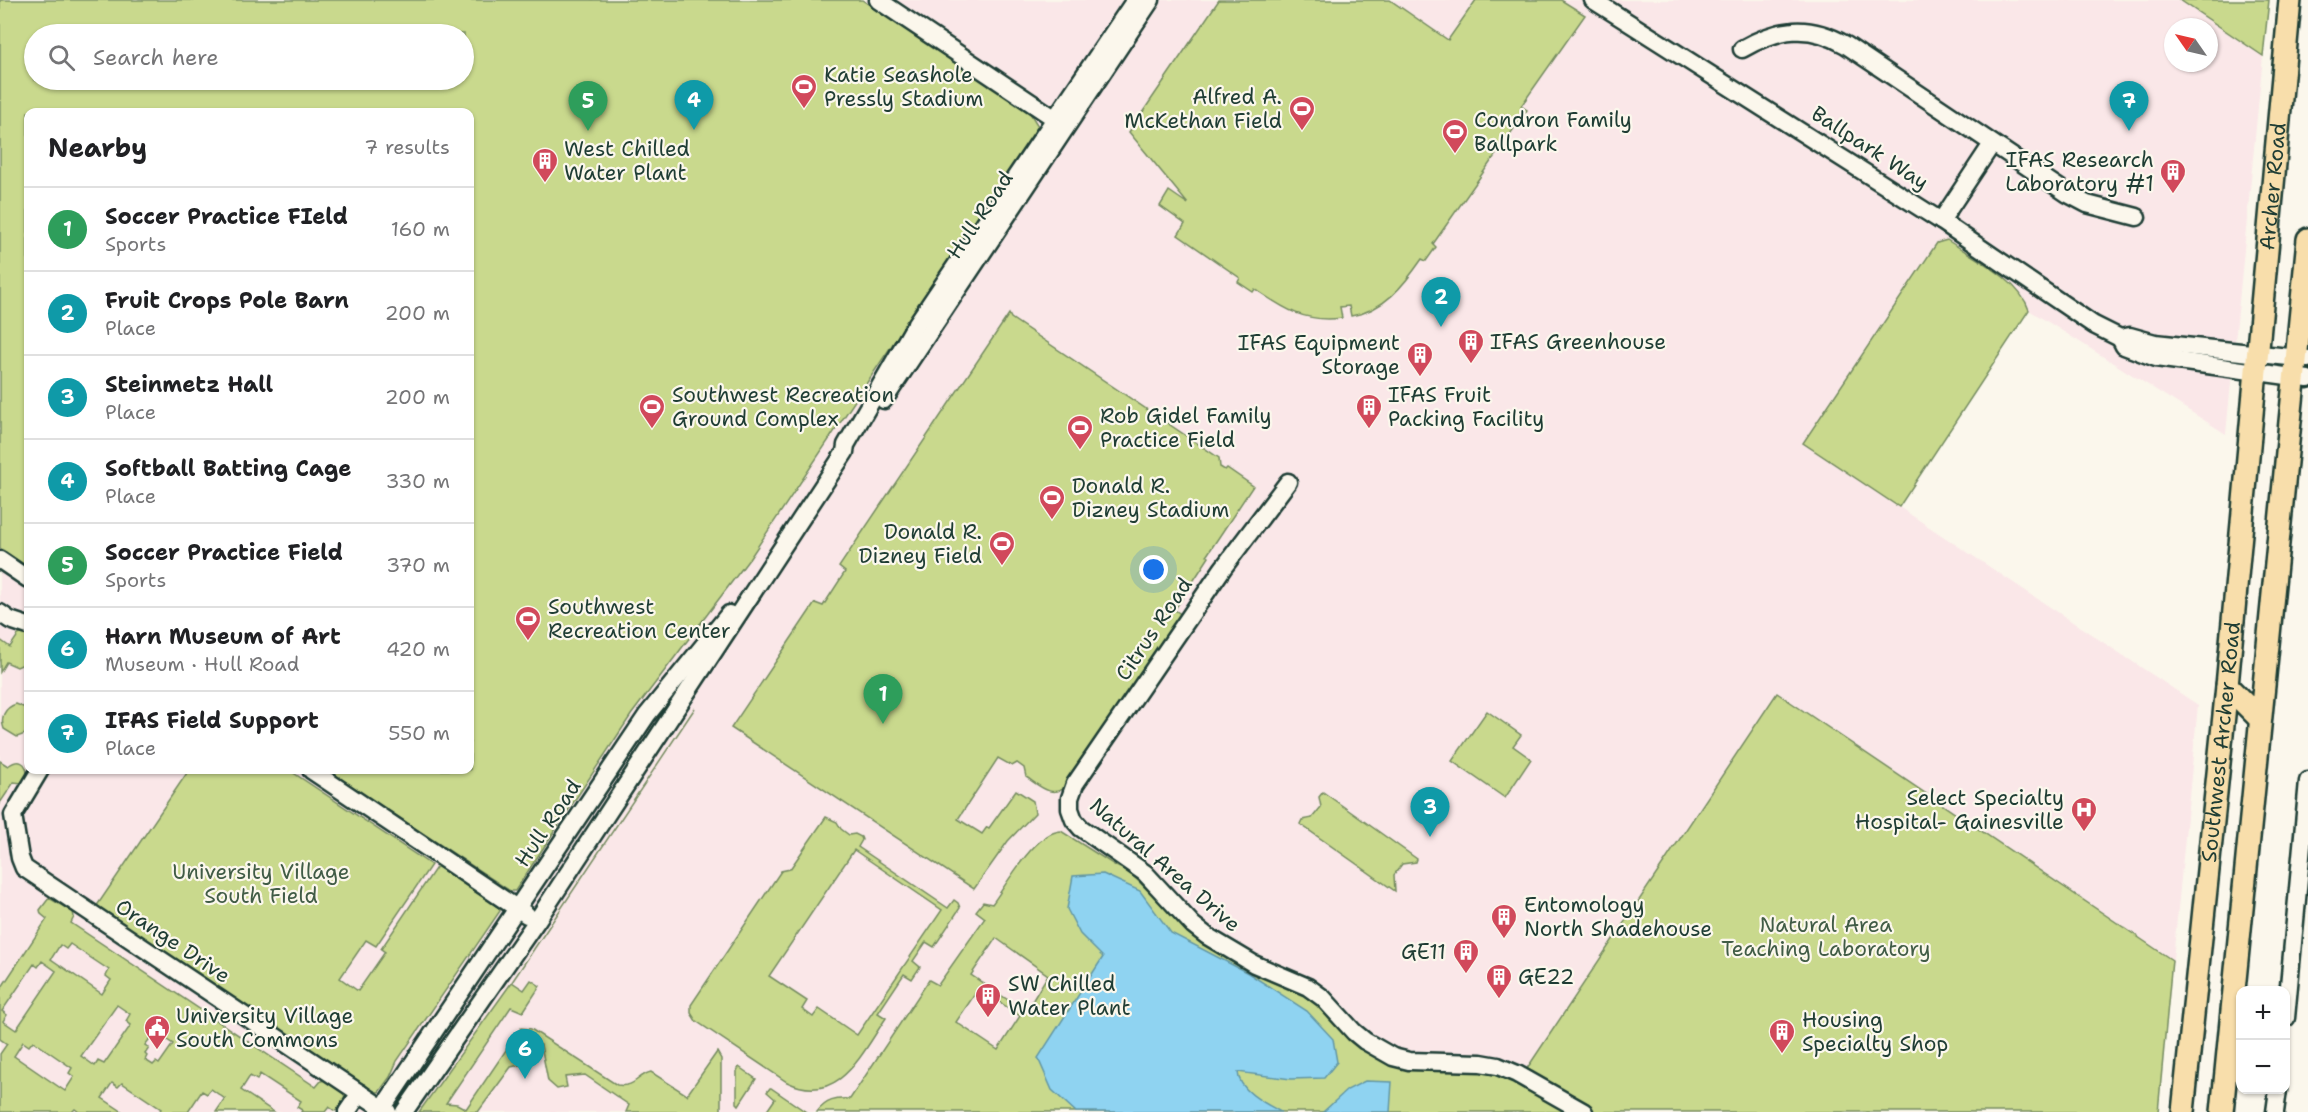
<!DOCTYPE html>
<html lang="en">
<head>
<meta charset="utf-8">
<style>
	:root { --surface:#fff; --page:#f6f6f6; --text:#202124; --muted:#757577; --line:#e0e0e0; --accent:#b45309 }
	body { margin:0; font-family:"Shantell Sans",sans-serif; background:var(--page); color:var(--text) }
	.controls { position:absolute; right:18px; bottom:18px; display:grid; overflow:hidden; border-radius:12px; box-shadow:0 2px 4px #0004 }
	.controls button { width:54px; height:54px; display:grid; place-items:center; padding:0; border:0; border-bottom:2px solid var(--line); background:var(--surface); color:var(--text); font:30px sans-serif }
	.compass { position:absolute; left:2164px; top:18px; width:54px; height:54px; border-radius:50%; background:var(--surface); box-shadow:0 2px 4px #0004; rotate:304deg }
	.you { position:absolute; left:1154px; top:570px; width:21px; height:21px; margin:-15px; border:4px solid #fff; border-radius:50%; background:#1a73e8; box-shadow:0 0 0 9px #1a73e833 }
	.badge { display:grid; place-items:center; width:39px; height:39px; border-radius:50%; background:var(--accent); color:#fff; font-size:20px; font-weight:700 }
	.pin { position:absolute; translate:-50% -50px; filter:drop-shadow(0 2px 3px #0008) }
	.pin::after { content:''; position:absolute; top:32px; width:21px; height:18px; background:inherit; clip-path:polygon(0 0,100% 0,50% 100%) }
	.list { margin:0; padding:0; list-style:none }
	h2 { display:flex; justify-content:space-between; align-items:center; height:78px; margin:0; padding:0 24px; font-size:26px }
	h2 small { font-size:20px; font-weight:400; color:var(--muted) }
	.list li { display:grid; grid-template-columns:39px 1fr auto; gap:18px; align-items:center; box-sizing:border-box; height:84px; padding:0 24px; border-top:2px solid var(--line) }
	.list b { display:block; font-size:22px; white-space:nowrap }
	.list p { margin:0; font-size:20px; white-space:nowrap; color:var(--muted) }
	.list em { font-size:20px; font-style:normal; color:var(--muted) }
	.icon { flex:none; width:33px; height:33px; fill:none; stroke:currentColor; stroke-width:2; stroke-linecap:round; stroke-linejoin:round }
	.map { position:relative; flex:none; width:2308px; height:1112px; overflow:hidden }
	.search { position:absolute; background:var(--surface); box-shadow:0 2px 4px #0004; left:24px; top:24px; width:450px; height:66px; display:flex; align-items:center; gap:15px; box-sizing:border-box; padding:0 21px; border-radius:33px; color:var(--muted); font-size:22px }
	.panel { position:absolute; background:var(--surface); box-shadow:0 2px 4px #0004; left:24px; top:108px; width:450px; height:666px; border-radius:12px }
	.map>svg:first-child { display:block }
	.built { fill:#fae7e8; fill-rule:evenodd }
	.green { fill:#c9d98d; stroke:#748b60; stroke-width:1.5; fill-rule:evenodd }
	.water { fill:#8fd3f1; stroke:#6297a5; stroke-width:1.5 }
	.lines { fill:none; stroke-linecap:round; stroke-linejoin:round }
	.minor-casing { stroke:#1f3d34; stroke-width:21 }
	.major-casing { stroke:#1f3d34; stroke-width:26 }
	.minor { stroke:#fbf7ec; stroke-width:16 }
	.major { stroke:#f8deab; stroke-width:21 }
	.labels { text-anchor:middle; stroke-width:4.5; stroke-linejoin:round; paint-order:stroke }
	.poi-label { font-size:21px; fill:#1f3d34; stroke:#fbf7ec; text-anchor:start }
	.street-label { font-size:21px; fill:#1f3d34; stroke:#fbf7ec }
	.park-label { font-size:21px; fill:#415c46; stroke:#fbf7ec }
</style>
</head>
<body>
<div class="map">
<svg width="2308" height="1112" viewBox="0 0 2308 1112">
	<rect width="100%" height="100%" fill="#fbf7ec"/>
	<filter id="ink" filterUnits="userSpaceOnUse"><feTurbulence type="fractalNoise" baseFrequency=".0167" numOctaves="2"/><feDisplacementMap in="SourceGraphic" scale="12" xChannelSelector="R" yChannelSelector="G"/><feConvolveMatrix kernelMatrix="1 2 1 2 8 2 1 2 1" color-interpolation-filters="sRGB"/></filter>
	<g filter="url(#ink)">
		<!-- built -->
		<path class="built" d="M0 0H2180L2263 56 2226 434 2029 310 1899 507 2198 705 2158 1112H0ZM2173 27H2209V63H2173ZM34 34H464V80H34ZM28 112H470V770H28Z"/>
		<!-- green -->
		<g class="green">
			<path d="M0 0H862L1030 113 1038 126 750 558 631 715 515 891H510L327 770H470V112H28V567L0 548ZM34 34H464V80H34Z"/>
			<path d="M1219 0H1390L1448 40 1476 0H1561L1585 15 1521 106 1527 110 1433 244 1436 247 1426 261 1422 259C1404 285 1384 311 1351 316L1349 306 1340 307 1342 318C1305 323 1284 309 1255 289L1253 292 1238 282 1240 278 1178 235 1185 224 1160 206 1169 191 1188 204 1129 132Z"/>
			<polygon points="2180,0 2269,0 2263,56"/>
			<path d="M1947 240C1974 258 2019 279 2029 310L1899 507 1803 443 1937 243Z"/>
			<path d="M1009 314 1011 318 1219 458 1220 467 1225 470 1227 468 1253 486 1207 555 1209 557 1175 609 1169 606 1182 615 1067 786C1052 799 1040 786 1026 777L1024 768 1017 763 1012 766 998 758 958 819 982 834 987 827 989 828 1016 790 1033 801 1035 813 1008 841 974 889 731 728 815 603 823 606 845 572 839 567Z"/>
			<polygon points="23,633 28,635 28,662 17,667 6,662 0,672 0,640 10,647 18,635"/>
			<path d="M1777 693 2172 960 2158 1112H817C826 1100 836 1098 850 1099L929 980 938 985 985 918 976 911 983 902 992 904C1007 884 1035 832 1061 831L1116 866 1129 872 1187 929 1305 992 1370 1051 1492 1072 1518 1082ZM996 938 1048 975 1028 1008 1025 1007 1023 1010 971 975ZM979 988 1020 1016 998 1050 956 1022Z"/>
			<path d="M16 704 28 709V733L17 737 4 729C0 718 4 708 16 704Z"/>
			<path d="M695 708 512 982 524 990 531 980 540 986 523 1012 511 1007 446 1103 457 1104 466 1109 521 1028 531 1029 617 1085C636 1088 637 1075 651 1072L687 1095 717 1052 721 1059V1112H626L629 1105 585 1075 565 1077 567 1087 557 1089 548 1081 541 1045 518 1050 520 1065 511 1067 478 1112H419L512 982Z"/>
			<polygon points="1487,711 1521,735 1513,746 1531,759 1505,798 1452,761"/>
			<path d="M0 761 8 766C19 758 27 762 27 775L22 783 14 782 0 803Z"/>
			<polygon points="189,770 289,770 431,865 376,946 366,940 340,978 358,991 385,952 381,949 437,866 499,908 500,911 397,1061 390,1077 379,1092 371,1091 96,907"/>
			<polygon points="1323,792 1417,859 1416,862 1402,864 1394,875 1395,891 1300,824 1302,820 1312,818 1321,807 1319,797"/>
			<path d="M826 817 837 822 841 829 849 835 855 834 861 837 862 840 858 847 948 908 954 900 958 903 960 908 934 947 926 942 913 961 920 967 912 979 904 974 878 1013 886 1018C862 1053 839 1107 787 1082L696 1021 691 1013V1005L781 871 790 869ZM854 850 942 910 857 1035 819 1009 813 1017 802 1009 807 1001 769 976Z"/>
			<path d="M49 898 73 912 74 917 71 923 316 1087 321 1081 326 1080 344 1092 345 1103 341 1108 335 1111 329 1107 325 1112H301L302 1110 297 1107 301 1101 260 1074 257 1080 250 1076 241 1090 274 1112H216L225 1099 211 1089 207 1094 202 1091 188 1112H159L161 1109 122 1083 118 1087 112 1083 102 1098 123 1112H79L75 1109 72 1112H0V1054L7 1044 0 1039V990L47 919 41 914 40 910ZM70 944 109 970 106 976 111 980 102 994 51 959 60 945 66 949ZM42 961 56 971 16 1030 3 1021 7 1015 2 1011 34 964 38 967ZM117 1005 130 1014 126 1021 131 1025 104 1064 98 1061 95 1066 81 1056ZM155 1032 173 1044 159 1064 156 1062 153 1065 145 1060 147 1056 145 1054 149 1048 145 1045ZM33 1041 72 1068 69 1073 74 1077 65 1091 14 1056 23 1042 29 1046Z"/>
			<polygon points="739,1067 756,1079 739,1105 737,1103 737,1071"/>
			<polygon points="770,1088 771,1088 806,1112 766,1112 775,1099 767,1092"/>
		</g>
		<!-- water -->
		<g class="water">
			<path d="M1103 874 1140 891 1171 933 1248 973 1307 1011 1333 1039 1337 1062 1324 1078 1291 1079 1238 1072C1238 1090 1266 1104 1281 1112H1076L1052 1090 1038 1058 1103 957 1080 934 1067 909 1073 876Z"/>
			<polygon points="1365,1081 1392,1082 1390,1112 1323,1112 1347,1090"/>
		</g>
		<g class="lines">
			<defs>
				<g id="minor">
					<polyline points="878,0 1063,124"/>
					<polyline points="1593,0 1941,221 2094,325 2120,338 2130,336 2155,343 2308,359"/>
					<path d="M1742 49C1779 28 1808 23 1846 45L2068 194 2087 204 2137 217"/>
					<polyline points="1941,221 1992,144"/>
					<polyline points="2120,338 2124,346 2156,358 2308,379"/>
					<polyline points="884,400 1151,0"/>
					<polyline points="1288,482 1223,568 1075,784 1070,798 1070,809 1074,820 1081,828 1145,873 1193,925 1207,936 1254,964 1308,987 1323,998 1354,1032 1365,1041 1393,1057 1409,1061 1481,1063 1498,1066 1517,1074 1584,1112"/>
					<polyline points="0,560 28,579"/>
					<polyline points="0,613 10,620 28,626"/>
					<polyline points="40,770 13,815 20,858 24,868 388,1112"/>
					<polyline points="311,770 527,915"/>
					<polyline points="2286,1018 2308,781"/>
					<polyline points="347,1112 360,1093"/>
					<polyline points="380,1112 647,715 729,614"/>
					<polyline points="404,1112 536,922 845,452 846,445 913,329 1135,0"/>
					<polyline points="2275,1112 2278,1090"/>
				</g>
				<g id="major">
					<polyline points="2227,686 2260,719"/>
					<path id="s1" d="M2183 1112 2227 686 2290 0"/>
					<polyline points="2222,1112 2308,239"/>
				</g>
			</defs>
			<!-- minor casing -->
			<use href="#minor" class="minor-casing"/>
			<!-- major casing -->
			<use href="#major" class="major-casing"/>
			<!-- minor -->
			<use href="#minor" class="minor"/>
			<!-- major -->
			<use href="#major" class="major"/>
		</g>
	</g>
	<!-- icons -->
	<defs>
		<symbol id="stadium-pin" viewBox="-11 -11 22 30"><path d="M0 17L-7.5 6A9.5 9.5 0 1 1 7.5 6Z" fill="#d1495b" stroke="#fbf7ec"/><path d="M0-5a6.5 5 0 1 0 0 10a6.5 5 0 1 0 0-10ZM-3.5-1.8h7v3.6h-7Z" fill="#fff"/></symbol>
		<symbol id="building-pin" viewBox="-11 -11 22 30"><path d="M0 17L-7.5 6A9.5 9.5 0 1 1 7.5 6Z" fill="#d1495b" stroke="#fbf7ec"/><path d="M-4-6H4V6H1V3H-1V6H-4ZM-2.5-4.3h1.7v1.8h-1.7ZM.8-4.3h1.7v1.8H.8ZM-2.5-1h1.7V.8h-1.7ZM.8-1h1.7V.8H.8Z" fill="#fff"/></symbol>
		<symbol id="hospital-pin" viewBox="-11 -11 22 30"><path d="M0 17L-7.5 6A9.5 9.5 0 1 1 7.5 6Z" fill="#d1495b" stroke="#fbf7ec"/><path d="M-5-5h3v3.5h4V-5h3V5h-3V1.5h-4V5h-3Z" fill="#fff"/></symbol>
		<symbol id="civic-pin" viewBox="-11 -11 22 30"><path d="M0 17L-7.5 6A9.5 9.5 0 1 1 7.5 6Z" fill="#d1495b" stroke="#fbf7ec"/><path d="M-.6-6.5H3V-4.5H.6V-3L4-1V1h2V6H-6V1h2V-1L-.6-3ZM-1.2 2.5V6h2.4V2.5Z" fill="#fff"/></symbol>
	</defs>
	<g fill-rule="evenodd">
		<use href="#stadium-pin" x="789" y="72" width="30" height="40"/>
		<use href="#stadium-pin" x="1287" y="94" width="30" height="40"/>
		<use href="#stadium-pin" x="1440" y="117" width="30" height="40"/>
		<use href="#building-pin" x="530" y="146" width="30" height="40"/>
		<use href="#building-pin" x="2158" y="157" width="30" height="40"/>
		<use href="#building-pin" x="1456" y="327" width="30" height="40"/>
		<use href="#building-pin" x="1405" y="340" width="30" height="40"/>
		<use href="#stadium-pin" x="637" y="392" width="30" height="40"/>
		<use href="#building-pin" x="1354" y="392" width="30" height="40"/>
		<use href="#stadium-pin" x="1065" y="413" width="30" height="40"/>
		<use href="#stadium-pin" x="1037" y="483" width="30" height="40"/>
		<use href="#stadium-pin" x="987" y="529" width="30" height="40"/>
		<use href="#stadium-pin" x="513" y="604" width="30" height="40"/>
		<use href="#hospital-pin" x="2069" y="795" width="30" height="40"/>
		<use href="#building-pin" x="1489" y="902" width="30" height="40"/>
		<use href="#building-pin" x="1451" y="937" width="30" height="40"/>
		<use href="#building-pin" x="1484" y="962" width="30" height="40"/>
		<use href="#building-pin" x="973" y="981" width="30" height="40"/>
		<use href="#civic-pin" x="142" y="1013" width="30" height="40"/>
		<use href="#building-pin" x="1767" y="1017" width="30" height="40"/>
	</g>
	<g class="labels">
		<!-- poi labels -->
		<g class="poi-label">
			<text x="824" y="82">Katie Seashole<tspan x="824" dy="24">Pressly Stadium</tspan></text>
			<text x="1282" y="104" text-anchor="end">Alfred A.<tspan x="1282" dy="24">McKethan Field</tspan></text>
			<text x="1474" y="127">Condron Family<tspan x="1474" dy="24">Ballpark</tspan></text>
			<text x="564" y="156">West Chilled<tspan x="564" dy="24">Water Plant</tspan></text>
			<text x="2154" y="167" text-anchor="end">IFAS Research<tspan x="2154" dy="24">Laboratory #1</tspan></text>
			<text x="1490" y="349">IFAS Greenhouse</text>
			<text x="1400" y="350" text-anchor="end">IFAS Equipment<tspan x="1400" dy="24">Storage</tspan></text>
			<text x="672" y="402">Southwest Recreation<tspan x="672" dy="24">Ground Complex</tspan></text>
			<text x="1388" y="402">IFAS Fruit<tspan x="1388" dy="24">Packing Facility</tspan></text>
			<text x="1100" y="423">Rob Gidel Family<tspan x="1100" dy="24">Practice Field</tspan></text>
			<text x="1072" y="493">Donald R.<tspan x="1072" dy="24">Dizney Stadium</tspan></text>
			<text x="982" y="539" text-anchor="end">Donald R.<tspan x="982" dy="24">Dizney Field</tspan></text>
			<text x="548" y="614">Southwest<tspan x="548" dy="24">Recreation Center</tspan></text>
			<text x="2064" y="805" text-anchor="end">Select Specialty<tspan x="2064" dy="24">Hospital- Gainesville</tspan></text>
			<text x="1524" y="912">Entomology<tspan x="1524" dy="24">North Shadehouse</tspan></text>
			<text x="1446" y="959" text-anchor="end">GE11</text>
			<text x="1518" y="984">GE22</text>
			<text x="1008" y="991">SW Chilled<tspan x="1008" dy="24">Water Plant</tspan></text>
			<text x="176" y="1023">University Village<tspan x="176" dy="24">South Commons</tspan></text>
			<text x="1802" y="1027">Housing<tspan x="1802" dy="24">Specialty Shop</tspan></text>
		</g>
		<!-- street labels -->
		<g class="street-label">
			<text transform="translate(1870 148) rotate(33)" y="7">Ballpark Way</text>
			<text dy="7" stroke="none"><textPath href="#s1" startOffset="930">Archer Road</textPath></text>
			<text transform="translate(980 215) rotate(-56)" y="7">Hull Road</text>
			<text transform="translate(1154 629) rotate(-56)" y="7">Citrus Road</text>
			<text dy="7" stroke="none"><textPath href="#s1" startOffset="372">Southwest Archer Road</textPath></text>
			<text transform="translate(548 823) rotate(-56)" y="7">Hull Road</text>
			<text transform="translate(1165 865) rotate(41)" y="7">Natural Area Drive</text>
			<text transform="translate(173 941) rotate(34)" y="7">Orange Drive</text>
		</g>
		<!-- park labels -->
		<g class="park-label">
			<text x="261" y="879">University Village<tspan x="261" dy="24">South Field</tspan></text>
			<text x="1826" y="932">Natural Area<tspan x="1826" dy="24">Teaching Laboratory</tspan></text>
		</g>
	</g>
</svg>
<div class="controls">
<button>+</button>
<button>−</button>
</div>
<svg class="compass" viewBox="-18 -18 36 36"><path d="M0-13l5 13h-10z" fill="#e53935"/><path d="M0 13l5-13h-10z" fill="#757577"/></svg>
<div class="you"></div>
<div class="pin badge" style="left:883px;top:724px;background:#2e9e5b">1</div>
<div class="pin badge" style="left:1441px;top:327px;background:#0f9aa8">2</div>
<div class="pin badge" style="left:1430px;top:837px;background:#0f9aa8">3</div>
<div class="pin badge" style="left:694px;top:130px;background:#0f9aa8">4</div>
<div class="pin badge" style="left:588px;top:131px;background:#2e9e5b">5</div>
<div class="pin badge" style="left:525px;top:1079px;background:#0f9aa8">6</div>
<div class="pin badge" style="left:2129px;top:131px;background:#0f9aa8">7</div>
<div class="search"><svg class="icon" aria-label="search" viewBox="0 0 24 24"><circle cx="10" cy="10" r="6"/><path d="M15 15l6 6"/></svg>Search here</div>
<section class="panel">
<h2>Nearby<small>7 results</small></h2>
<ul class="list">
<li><span class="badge" style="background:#2e9e5b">1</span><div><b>Soccer Practice FIeld</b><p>Sports</p></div><em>160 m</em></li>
<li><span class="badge" style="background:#0f9aa8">2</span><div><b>Fruit Crops Pole Barn</b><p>Place</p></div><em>200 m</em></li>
<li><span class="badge" style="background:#0f9aa8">3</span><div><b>Steinmetz Hall</b><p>Place</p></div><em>200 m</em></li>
<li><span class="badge" style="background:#0f9aa8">4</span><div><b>Softball Batting Cage</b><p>Place</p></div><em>330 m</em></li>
<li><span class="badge" style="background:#2e9e5b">5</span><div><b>Soccer Practice Field</b><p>Sports</p></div><em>370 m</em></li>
<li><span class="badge" style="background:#0f9aa8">6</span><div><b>Harn Museum of Art</b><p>Museum · Hull Road</p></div><em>420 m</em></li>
<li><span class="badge" style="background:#0f9aa8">7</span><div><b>IFAS Field Support</b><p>Place</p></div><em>550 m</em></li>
</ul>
</section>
</div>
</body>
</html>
